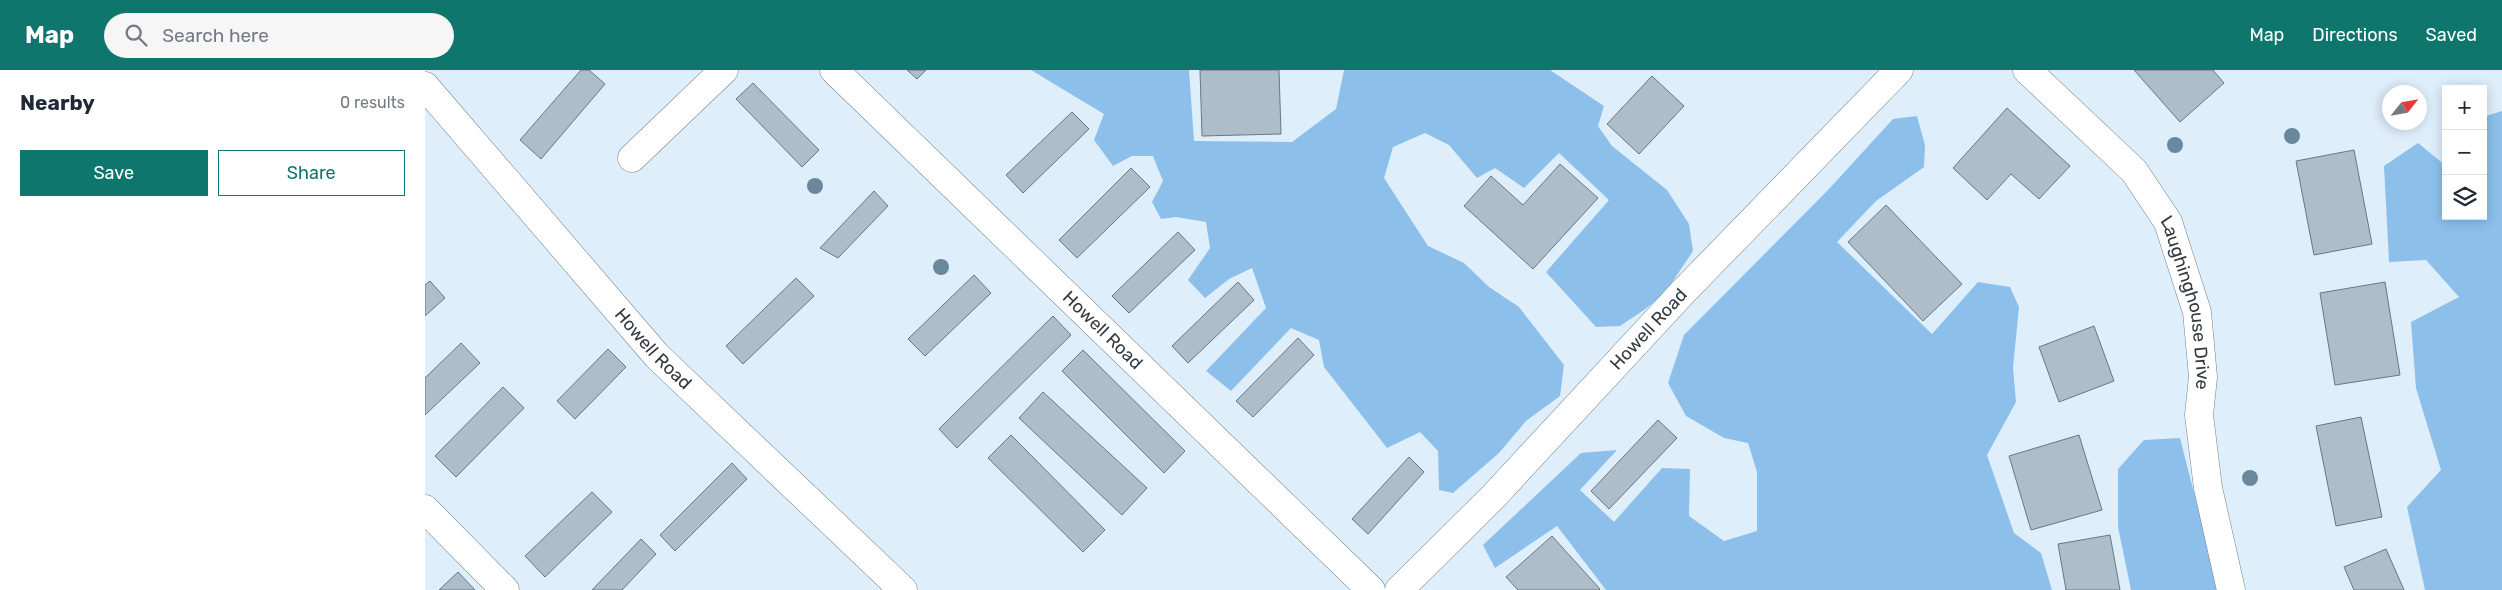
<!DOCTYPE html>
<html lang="en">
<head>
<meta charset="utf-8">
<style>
	:root { --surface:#fff; --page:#f6f6f7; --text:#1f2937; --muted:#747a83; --line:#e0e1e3; --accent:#0f766e }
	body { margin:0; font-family:Rubik,sans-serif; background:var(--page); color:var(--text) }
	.controls { position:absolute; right:15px; top:15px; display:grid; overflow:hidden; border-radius:0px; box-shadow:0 2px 12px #0003 }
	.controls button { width:45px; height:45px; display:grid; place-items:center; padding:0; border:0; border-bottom:1px solid var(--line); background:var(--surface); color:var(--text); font:25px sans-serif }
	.compass { position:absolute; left:1957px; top:15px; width:45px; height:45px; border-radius:50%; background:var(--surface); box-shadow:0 2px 12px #0003; rotate:59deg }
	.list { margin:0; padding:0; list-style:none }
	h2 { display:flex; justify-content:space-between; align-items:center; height:65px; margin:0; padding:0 20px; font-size:21px }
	h2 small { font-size:16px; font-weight:400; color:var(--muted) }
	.actions { display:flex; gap:10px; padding:15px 20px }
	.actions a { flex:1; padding:11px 0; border:1px solid var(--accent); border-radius:0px; text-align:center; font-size:18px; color:var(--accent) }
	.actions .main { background:var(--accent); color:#fff }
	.icon { flex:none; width:28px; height:28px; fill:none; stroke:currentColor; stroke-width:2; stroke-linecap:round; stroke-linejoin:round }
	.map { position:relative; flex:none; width:2077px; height:520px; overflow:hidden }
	header { display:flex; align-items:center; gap:30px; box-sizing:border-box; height:70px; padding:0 25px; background:var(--accent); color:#fff }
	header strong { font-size:24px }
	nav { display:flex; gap:28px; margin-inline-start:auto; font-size:18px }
	.search { width:350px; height:45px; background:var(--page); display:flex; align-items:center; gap:12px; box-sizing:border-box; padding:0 18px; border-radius:28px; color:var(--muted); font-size:19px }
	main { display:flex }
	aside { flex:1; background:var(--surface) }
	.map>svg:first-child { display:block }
	.forest { fill:#8cc0eb }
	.building { fill:#aebdca; stroke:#6a7783 }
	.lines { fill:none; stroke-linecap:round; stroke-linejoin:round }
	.minor-casing { stroke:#73818d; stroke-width:29 }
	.minor { stroke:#fff; stroke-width:28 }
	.tree { fill:#6a889d }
	.labels { text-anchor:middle; stroke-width:5; stroke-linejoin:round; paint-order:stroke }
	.street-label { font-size:18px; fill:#33393e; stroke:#f6fafc }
</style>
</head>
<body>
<header>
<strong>Map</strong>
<div class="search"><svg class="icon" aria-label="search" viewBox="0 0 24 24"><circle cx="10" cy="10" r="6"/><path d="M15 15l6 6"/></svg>Search here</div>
<nav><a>Map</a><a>Directions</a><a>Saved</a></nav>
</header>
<main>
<aside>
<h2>Nearby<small>0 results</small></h2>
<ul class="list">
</ul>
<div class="actions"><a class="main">Save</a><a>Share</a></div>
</aside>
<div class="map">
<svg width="2077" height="520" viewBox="0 0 2077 520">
	<rect width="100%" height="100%" fill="#dfeefb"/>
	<!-- forest -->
	<g class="forest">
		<polygon points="606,0 764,0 769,71 867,72 911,39 919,0 1125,0 1179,36 1173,56 1187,76 1242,120 1264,154 1268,181 1240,223 1219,240 1195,256 1171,257 1121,202 1184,130 1134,83 1099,118 1070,98 1052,108 1024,75 1000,63 968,77 959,108 1003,176 1039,193 1064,217 1094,237 1139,295 1135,326 1101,351 1074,383 1028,423 1014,420 1013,381 995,362 962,378 899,297 894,270 866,258 806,321 781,301 841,238 827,198 804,209 780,228 763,210 785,178 781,152 751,147 736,149 727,132 738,111 728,86 707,86 688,96 669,70 679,44"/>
		<polygon points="2077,41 2077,520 2000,520 1982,437 2016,400 1991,318 1986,252 2034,227 2001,190 1964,192 1959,96 1993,73 2021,96 2021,146 2058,146 2058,47"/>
		<polygon points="1492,46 1500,75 1499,97 1451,131 1412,172 1507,264 1553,212 1585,217 1594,237 1588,298 1591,332 1562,385 1589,463 1616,483 1627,520 1181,520 1132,456 1070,498 1058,475 1156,383 1192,380 1155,420 1189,452 1237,398 1265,399 1264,446 1299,471 1332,461 1332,402 1323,373 1299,368 1261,346 1243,313 1259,265 1404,119 1468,49"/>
		<polygon points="1755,368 1794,520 1706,520 1693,457 1693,399 1719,370"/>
	</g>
	<!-- building -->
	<g class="building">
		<polygon points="156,0 164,0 180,14 116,89 95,70"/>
		<polygon points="482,0 501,0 492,9"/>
		<polygon points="775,0 854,0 856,64 777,66"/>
		<polygon points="1709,0 1788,0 1799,13 1755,52"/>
		<polygon points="1227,6 1259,36 1214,84 1182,54"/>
		<polygon points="328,13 394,80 377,97 311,29"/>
		<polygon points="1582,38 1645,96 1614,129 1586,104 1562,130 1528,98"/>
		<polygon points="647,42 664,59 598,123 581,105"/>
		<polygon points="1929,80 1947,174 1889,185 1871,91"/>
		<polygon points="1135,94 1173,128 1108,199 1039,136 1066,106 1098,135"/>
		<polygon points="706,98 725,117 652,188 634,170"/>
		<polygon points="449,121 463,136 413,188 395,178"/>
		<polygon points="1461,135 1537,214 1498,251 1423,172"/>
		<polygon points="753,162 770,180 704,243 687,226"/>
		<polygon points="549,205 566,223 500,286 483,269"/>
		<polygon points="371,208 389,226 318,294 301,276"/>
		<polygon points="5,211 20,228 0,246 0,215"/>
		<polygon points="813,212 829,230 763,293 747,276"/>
		<polygon points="1960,212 1975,305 1910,315 1895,223"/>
		<polygon points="628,246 646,265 532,378 514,359"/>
		<polygon points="1669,256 1689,311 1634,332 1614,277"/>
		<polygon points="873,268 889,285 828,347 811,331"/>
		<polygon points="36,273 55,293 0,345 0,308"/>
		<polygon points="183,279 201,297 150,349 132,331"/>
		<polygon points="658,280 760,381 739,403 637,301"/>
		<polygon points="78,317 99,338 31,407 10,386"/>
		<polygon points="618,322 722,418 697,445 594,348"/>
		<polygon points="1936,347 1957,447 1911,456 1891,356"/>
		<polygon points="1233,350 1252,368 1184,439 1166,421"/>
		<polygon points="586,365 680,460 658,482 563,388"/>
		<polygon points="1654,365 1677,440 1606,460 1584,386"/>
		<polygon points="984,387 999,402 943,464 927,449"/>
		<polygon points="307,393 322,409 250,481 235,465"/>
		<polygon points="167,422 187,442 120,507 100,486"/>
		<polygon points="1685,465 1695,520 1641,520 1633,474"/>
		<polygon points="1127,466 1175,519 1174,520 1093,520 1081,507"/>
		<polygon points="216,469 231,484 197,520 167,520"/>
		<polygon points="1961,479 1979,520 1929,520 1919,497"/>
		<polygon points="33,502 50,520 14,520"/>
	</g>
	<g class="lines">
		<defs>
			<g id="minor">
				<path id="s1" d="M409 0 946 520"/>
				<path id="s2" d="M1602 0 1709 101 1743 152 1772 242 1778 307 1774 345 1783 418 1806 520"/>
				<path id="s3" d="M0 16 232 286 478 520"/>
				<polyline points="207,88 299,0"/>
				<polyline points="0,439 80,520"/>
				<path id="s4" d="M974 520 1067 428 1258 222 1474 0"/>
			</g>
		</defs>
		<!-- minor casing -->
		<use href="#minor" class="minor-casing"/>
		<!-- minor -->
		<use href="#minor" class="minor"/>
	</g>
	<!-- trees -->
	<g class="tree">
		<circle cx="1867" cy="66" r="8"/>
		<circle cx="1750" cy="75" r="8"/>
		<circle cx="390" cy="116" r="8"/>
		<circle cx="516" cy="197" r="8"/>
		<circle cx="1825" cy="408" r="8"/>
	</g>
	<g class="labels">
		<!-- street labels -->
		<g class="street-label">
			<text dy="6" stroke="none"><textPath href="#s2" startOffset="292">Laughinghouse Drive</textPath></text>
			<text dy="6" stroke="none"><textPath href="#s4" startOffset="361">Howell Road</textPath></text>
			<text dy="6" stroke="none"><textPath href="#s1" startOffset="374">Howell Road</textPath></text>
			<text dy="6" stroke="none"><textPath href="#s3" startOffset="348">Howell Road</textPath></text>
		</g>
	</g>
</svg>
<div class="controls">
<button>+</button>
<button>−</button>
<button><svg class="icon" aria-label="layers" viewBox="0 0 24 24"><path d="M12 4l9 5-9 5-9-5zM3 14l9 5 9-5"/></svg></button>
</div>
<svg class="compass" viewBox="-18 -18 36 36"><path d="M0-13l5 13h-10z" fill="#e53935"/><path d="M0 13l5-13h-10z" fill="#747a83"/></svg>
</div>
</main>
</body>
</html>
